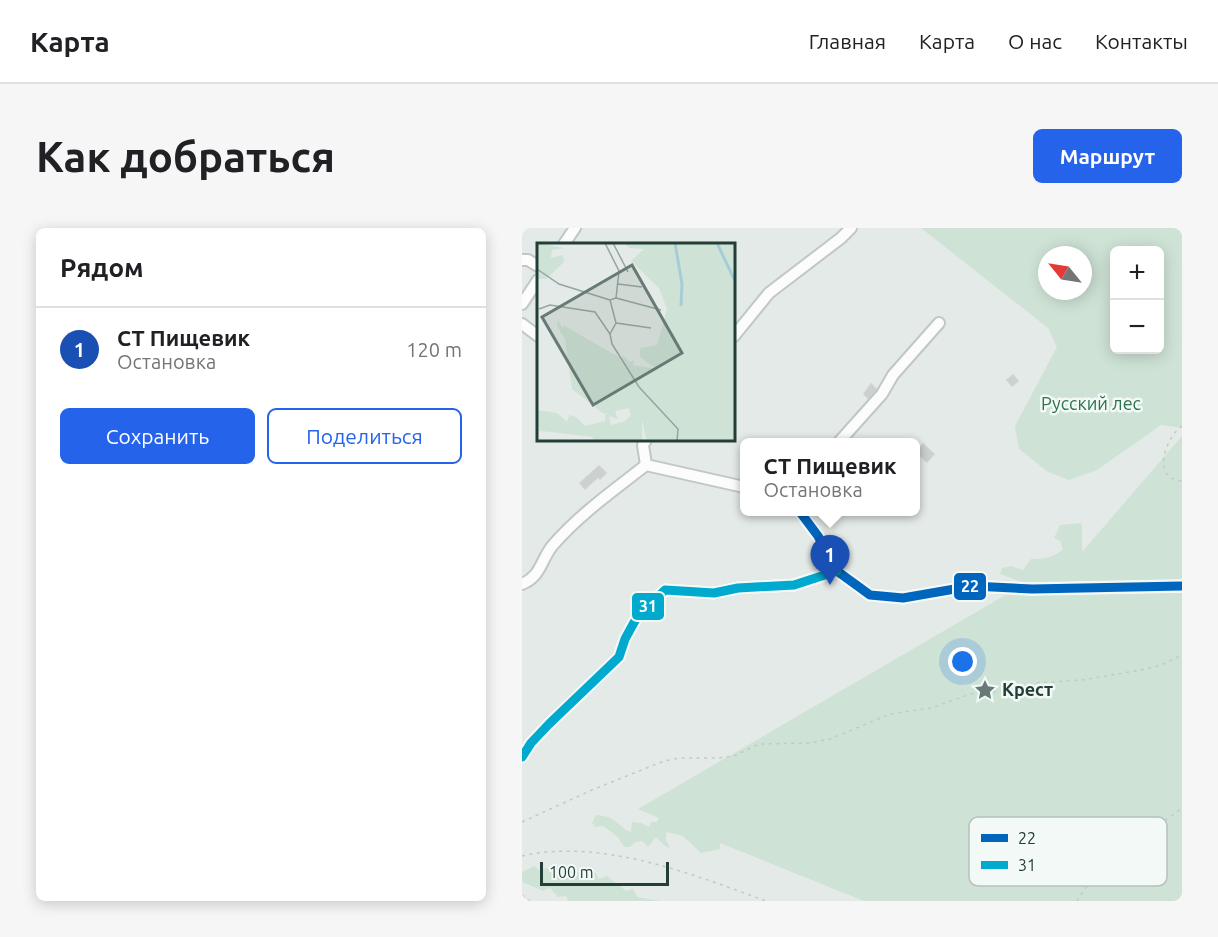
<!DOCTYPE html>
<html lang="ru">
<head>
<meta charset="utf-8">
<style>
	:root { --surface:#fff; --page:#f6f6f6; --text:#202124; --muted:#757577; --line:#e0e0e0; --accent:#2563eb }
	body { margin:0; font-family:Ubuntu,sans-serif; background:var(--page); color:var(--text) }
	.controls { position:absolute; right:18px; top:18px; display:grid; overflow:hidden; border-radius:9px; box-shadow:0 3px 15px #0003 }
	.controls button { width:54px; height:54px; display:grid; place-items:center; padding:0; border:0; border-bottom:2px solid var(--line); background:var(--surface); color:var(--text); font:30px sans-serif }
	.compass { position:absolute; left:516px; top:18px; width:54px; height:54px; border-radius:50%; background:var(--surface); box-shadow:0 3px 15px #0003; rotate:300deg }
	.scale { position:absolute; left:18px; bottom:15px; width:129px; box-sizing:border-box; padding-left:6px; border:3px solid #233d37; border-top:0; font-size:16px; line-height:21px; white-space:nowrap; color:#233d37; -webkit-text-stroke:4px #f3f9f6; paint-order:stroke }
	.you { position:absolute; left:441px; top:434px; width:21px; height:21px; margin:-15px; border:4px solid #fff; border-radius:50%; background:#1a73e8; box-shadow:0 0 0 9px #1a73e833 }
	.badge { display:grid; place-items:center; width:39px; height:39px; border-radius:50%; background:var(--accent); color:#fff; font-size:20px; font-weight:700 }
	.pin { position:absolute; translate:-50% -50px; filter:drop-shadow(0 2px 3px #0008) }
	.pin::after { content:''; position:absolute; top:32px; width:21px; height:18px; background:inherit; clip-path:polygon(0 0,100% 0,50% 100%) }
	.popup { position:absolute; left:218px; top:210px; width:180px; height:78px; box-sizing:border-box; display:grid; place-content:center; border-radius:9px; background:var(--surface); filter:drop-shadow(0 2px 4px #0005); font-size:20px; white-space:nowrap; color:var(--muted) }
	.popup b { font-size:22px; color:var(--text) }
	.popup::after { content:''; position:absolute; left:50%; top:100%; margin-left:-12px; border:12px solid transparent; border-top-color:var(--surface) }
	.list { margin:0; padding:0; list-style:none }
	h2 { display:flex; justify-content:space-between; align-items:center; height:78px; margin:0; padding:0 24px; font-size:26px }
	h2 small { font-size:20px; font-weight:400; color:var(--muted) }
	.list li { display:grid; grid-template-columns:39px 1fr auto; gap:18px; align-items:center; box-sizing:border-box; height:84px; padding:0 24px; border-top:2px solid var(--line) }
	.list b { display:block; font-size:22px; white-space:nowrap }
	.list p { margin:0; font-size:20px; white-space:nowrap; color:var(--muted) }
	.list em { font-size:20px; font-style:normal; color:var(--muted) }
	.actions { display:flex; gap:12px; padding:18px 24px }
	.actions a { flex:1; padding:14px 0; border:2px solid var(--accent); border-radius:9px; text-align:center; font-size:21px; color:var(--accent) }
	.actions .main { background:var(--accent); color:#fff }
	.map { position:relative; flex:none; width:660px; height:673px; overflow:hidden; border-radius:9px }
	header { display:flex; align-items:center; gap:36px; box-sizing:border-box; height:84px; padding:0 30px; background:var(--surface); border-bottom:2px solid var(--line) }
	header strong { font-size:28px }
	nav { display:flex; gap:33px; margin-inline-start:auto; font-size:21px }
	.intro { display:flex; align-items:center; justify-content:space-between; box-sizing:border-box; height:144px; padding:0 36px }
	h1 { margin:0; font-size:42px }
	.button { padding:15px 27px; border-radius:9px; background:var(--accent); color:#fff; font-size:21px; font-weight:700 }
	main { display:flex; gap:36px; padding:0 36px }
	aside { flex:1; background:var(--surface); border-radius:9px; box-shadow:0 3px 15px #0003 }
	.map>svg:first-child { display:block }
	.green { fill:#cee3d5; fill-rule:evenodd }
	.building { fill:#ccd1cf; stroke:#cdd3d0; stroke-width:1.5 }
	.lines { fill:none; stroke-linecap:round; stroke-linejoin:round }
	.minor-casing { stroke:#c1c7c4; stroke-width:14 }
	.path { stroke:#c1cac7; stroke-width:1.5; stroke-dasharray:3 4.5; stroke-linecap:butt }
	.minor { stroke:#fbfcfb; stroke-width:10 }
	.bus-1-casing { stroke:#f3f9f6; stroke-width:14 }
	.bus-2-casing { stroke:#f3f9f6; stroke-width:14 }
	.bus-1 { stroke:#0065bd; stroke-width:9 }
	.bus-2 { stroke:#00a9ce; stroke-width:9 }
	.labels { text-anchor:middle; stroke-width:5; stroke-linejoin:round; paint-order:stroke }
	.park-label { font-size:18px; fill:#2e734d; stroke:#f3f9f6 }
	.poi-label { font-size:18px; font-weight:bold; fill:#233d37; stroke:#f3f9f6; text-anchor:start }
	.inset-river { fill:none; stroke:#a6cdd7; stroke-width:3 }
	.inset-road { fill:none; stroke:#97a5a1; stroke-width:1.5 }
	.view { fill:#677a75; fill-opacity:0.15; stroke:#677a75; stroke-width:3 }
	.inset-edge { fill:none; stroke:#233d37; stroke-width:3 }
	.key { fill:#f3f9f6; stroke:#b5c1bd; stroke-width:1.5 }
	.key-label { font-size:16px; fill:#233d37 }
	.line-badge { stroke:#f3f9f6; stroke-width:2 }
	.badge-label { font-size:16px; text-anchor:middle; font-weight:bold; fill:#fff }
</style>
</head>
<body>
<header>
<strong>Карта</strong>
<nav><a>Главная</a><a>Карта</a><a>О нас</a><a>Контакты</a></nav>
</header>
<div class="intro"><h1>Как добраться</h1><a class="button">Маршрут</a></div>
<main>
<aside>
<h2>Рядом<small></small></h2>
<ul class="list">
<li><span class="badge" style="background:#1a4fb4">1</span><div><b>СТ Пищевик</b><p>Остановка</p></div><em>120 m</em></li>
</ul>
<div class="actions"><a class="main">Сохранить</a><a>Поделиться</a></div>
</aside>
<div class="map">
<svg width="660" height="673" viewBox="0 0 660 673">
	<rect width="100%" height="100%" fill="#e4eae7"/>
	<!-- green -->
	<g class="green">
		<path d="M399 0H660V200L639 197 575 242 547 252 526 244 497 221 493 198 535 119 526 100ZM592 22H638V122H592ZM525 27H561V63H525Z"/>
		<path d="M660 208V673H342L198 615V621L179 625 161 608 144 604V612L148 620 143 618 134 609 126 619 120 613 113 614 108 619H102L96 609 81 598 73 599 70 595 74 587C81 588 87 588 93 593 99 597 102 602 109 604L110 594 119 595 127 599 129 594H135L137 590 116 581 506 354H500L478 346 480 340 489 338 501 342 509 331C520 331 532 330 541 321L538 313 532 310 538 297 559 295 560 300V324Z"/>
		<path d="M12 638 17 642C25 639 31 641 39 639L45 644C55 642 63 648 73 644L77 651 85 648 104 663 111 661 115 669 139 673H46L44 668 36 669 28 660 21 663 0 654V644Z"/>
	</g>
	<!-- building -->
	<g class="building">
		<polygon points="491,147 496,153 490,158 485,152"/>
		<polygon points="349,156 354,161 346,170 342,166"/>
		<polygon points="401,216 412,226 405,234 394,224"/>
		<polygon points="77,238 84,245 78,251 76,249 63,261 58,255"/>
	</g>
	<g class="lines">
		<defs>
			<g id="minor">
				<polyline points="42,16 53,0"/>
				<polyline points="0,32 6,32 16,38"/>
				<polyline points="0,76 16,52"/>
				<polyline points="0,96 16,108"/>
				<polyline points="212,108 247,65 319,10 329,0"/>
				<polyline points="124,212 121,217 124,237 222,259"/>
				<polyline points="317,214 360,166 371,147 417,95"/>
				<polyline points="278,284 296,308 315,343 348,367 381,370 450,358 510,361 660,358"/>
				<path d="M0 356C19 349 19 331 31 317 58 286 92 262 124 237"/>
				<polyline points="0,529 9,515 27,496 97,429 103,411 115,389 143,362 192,365 216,360 272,357 315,343"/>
			</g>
		</defs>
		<!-- minor casing -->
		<use href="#minor" class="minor-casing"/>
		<!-- path -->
		<g class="path">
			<path d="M660 198C643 210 629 251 660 253"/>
			<polyline points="0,594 70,562 142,533 158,530 196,530 212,528 237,516 288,515 308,511 368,486 409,480 449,466 490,462 512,455 560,452 619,442 639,437 660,427"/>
			<path d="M0 628C79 610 170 646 244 673"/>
			<polyline points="0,667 8,673"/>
			<path d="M555 673C575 638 627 605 660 580"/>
		</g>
		<!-- minor -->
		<use href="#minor" class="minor"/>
		<defs>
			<polyline id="bus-1" points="278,284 296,308 315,343 348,367 381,370 450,358 510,361 660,358"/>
			<polyline id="bus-2" points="0,529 9,515 27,496 97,429 103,411 115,389 143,362 192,365 216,360 272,357 315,343"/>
		</defs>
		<!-- bus-1 casing -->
		<use href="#bus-1" class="bus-1-casing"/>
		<!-- bus-2 casing -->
		<use href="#bus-2" class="bus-2-casing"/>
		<!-- bus-1 -->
		<use href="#bus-1" class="bus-1"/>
		<!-- bus-2 -->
		<use href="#bus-2" class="bus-2"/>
	</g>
	<!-- icons -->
	<defs>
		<symbol id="sight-bare" viewBox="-9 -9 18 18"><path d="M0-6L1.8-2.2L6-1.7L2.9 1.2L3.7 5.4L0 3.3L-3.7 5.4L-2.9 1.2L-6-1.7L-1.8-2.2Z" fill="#677a75" stroke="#f3f9f6" stroke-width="2.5" paint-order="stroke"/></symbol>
	</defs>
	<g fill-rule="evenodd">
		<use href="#sight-bare" x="448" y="447" width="30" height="30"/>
	</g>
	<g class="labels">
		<!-- park labels -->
		<g class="park-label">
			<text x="569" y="182">Русский лес</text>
		</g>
		<!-- poi labels -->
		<g class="poi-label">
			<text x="480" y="468">Крест</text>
		</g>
	</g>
	<!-- overview -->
	<g transform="translate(15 15)">
		<rect width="198" height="198" fill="#e4eae7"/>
		<path d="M0 0 27 5 15 7 14 15 26 12 27 19 9 36H0ZM88 0H198V198H110L105 177V198H55L56 194 14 189 1 188 0 191V167L20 170 30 179 32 172 39 174 48 183 68 178V172L72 170 67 171 35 146 28 96 20 83 21 77 26 86V82L85 116 86 112 93 119 97 117 96 122 119 126 103 114V105L120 102 130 66 122 45 94 18 107 6 92 5ZM92 165 94 172 88 178 74 182 72 173 81 176 78 168Z" fill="#cee3d5" fill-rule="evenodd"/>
		<path class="inset-river" d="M138 0 145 41 144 63M180 0 198 38"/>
		<path class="inset-road" d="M68 0 82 28 79 55 73 57 79 80 73 91M76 0 91 29M0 26 22 41 73 57M81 41 105 44M79 55 124 67M2 66 13 62 58 69 73 91M79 80 114 85M73 91 75 101 102 144 141 186 140 198"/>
		<path class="view" d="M95 22 145 110 56 162 5 74Z"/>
		<rect width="198" height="198" class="inset-edge"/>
	</g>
	<!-- legend -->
	<rect x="447" y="589" width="198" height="69" rx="9" class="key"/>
	<rect x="459" y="606" width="27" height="8" fill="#0065bd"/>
	<rect x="459" y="633" width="27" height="8" fill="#00a9ce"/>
	<g class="key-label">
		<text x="496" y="616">22</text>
		<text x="496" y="643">31</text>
	</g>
	<g class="line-badge">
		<rect x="431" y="344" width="34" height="29" rx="6" fill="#0065bd"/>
		<rect x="109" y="364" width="34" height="29" rx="6" fill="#00a9ce"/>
	</g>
	<g class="badge-label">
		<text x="448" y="364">22</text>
		<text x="126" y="384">31</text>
	</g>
</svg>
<div class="controls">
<button>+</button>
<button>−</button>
</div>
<svg class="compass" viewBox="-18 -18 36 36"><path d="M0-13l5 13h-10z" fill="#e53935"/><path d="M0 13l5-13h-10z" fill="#757577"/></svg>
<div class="scale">100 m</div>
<div class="you"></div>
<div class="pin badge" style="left:308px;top:357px;background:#1a4fb4">1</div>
<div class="popup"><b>СТ Пищевик</b>Остановка</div>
</div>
</main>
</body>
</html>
